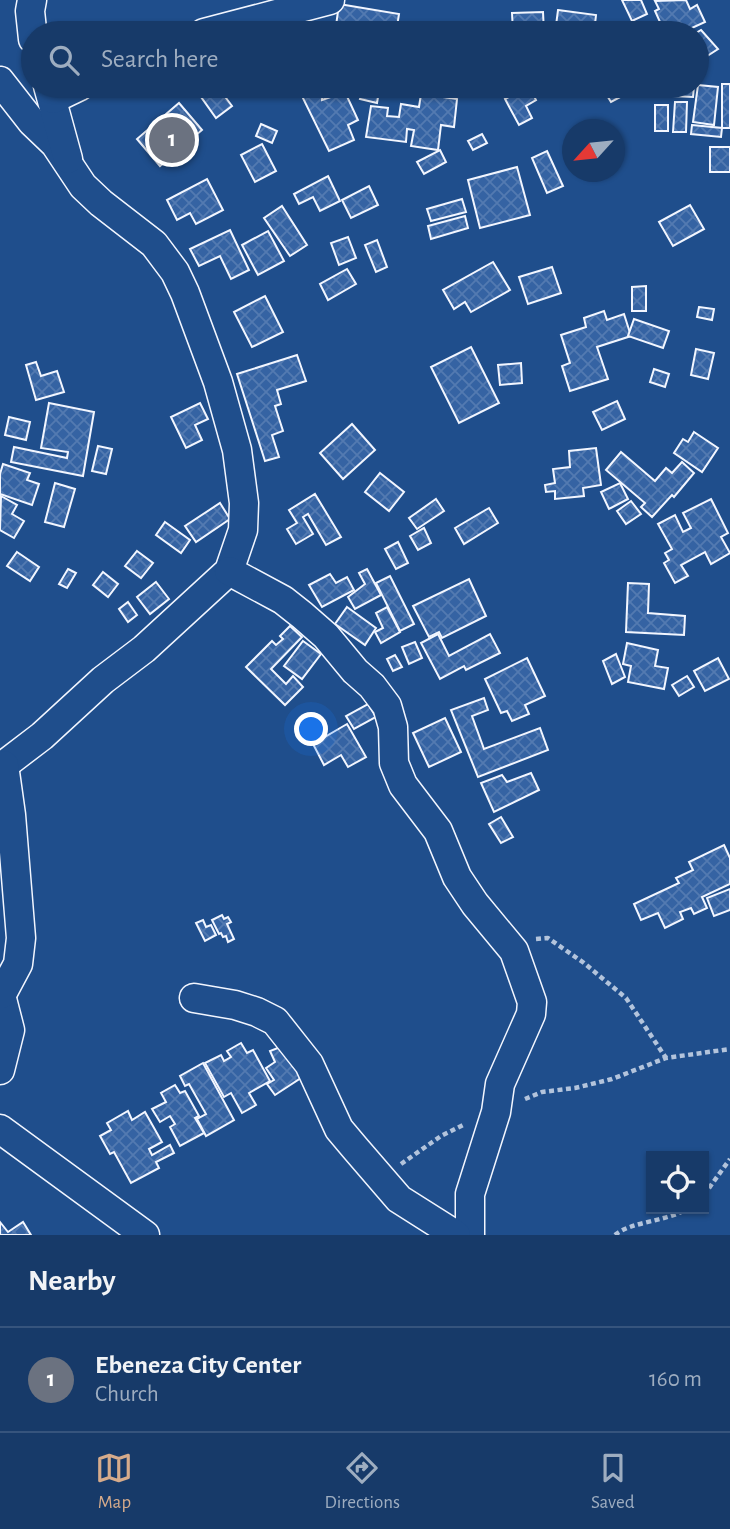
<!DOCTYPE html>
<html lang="en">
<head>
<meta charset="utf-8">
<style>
	:root { --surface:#173a69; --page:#20416f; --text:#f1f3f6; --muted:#9eadc0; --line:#36547d; --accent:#d6ab8b }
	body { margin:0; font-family:"Alegreya Sans",sans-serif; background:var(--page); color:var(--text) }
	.controls { position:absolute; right:21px; bottom:21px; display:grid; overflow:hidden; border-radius:0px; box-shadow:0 2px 5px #0004 }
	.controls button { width:63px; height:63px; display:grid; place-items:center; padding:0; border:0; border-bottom:2px solid var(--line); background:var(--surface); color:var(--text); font:35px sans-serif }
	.compass { position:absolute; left:562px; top:119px; width:63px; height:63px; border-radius:50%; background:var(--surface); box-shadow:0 2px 5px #0004; rotate:243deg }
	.you { position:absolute; left:312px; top:730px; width:24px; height:24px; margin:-18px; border:5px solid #fff; border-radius:50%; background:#1a73e8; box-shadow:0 0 0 10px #1a73e833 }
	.badge { display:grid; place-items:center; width:46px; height:46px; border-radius:50%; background:var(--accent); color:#fff; font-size:23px; font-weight:700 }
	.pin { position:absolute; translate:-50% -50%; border:4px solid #fff; box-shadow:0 2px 7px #0006 }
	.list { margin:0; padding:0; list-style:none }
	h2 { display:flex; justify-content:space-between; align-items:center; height:91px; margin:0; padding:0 28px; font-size:30px }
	h2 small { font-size:23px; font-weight:400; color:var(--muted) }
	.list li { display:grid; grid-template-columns:46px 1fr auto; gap:21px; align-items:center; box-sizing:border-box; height:105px; padding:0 28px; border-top:2px solid var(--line) }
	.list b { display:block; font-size:26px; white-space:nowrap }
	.list p { margin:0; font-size:23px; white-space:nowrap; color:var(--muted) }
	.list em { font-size:23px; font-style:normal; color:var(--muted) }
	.icon { flex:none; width:38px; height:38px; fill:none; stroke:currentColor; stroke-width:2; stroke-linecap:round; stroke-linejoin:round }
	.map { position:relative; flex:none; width:730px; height:1235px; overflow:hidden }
	.search { position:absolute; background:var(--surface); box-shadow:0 2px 5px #0004; left:21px; right:21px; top:21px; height:77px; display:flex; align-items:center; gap:18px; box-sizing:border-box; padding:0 24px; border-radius:38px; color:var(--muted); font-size:26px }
	.sheet { height:196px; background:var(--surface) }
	nav { display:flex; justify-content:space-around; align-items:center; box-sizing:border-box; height:98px; border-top:2px solid var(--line); background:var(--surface); font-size:19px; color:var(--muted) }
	nav a { display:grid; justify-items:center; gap:4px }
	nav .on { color:var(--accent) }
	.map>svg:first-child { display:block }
	.building { fill:url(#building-cross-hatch); stroke:#f2f6ff; stroke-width:2 }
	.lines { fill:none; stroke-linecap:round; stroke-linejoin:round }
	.minor-casing { stroke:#f2f6ff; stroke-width:31 }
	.path { stroke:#b3c4dc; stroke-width:4.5; stroke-dasharray:5 3.5; stroke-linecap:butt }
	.minor { stroke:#1f4e8c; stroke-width:28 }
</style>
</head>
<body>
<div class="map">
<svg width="730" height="1235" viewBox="0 0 730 1235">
	<defs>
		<pattern id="building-cross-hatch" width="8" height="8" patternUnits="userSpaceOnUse" patternTransform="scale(1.75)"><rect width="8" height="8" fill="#3563a3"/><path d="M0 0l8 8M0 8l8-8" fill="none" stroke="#537ab1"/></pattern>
	</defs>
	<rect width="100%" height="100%" fill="#1f4e8c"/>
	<!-- building -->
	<g class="building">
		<polygon points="622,0 641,0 647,14 632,21"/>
		<polygon points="686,0 690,9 697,5 705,22 681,33 665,33 655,11 659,9 655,1"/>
		<polygon points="339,4 399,14 396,33 335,33"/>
		<polygon points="558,10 596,15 594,33 555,33"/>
		<polygon points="543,12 544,33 513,33 512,13"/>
		<polygon points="701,30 718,49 701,60 697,55 696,33"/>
		<rect x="722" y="84" width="8" height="44"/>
		<polygon points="698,85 718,87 714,125 693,122"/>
		<polygon points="195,86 217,86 232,106 216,118 194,87"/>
		<polygon points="280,86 323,86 322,100 345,92 358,120 348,125 354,140 329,151 301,94 279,89"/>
		<polygon points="335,86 380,86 377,103 360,99 362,92"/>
		<polygon points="529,86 536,100 526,106 532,118 519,125 505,99"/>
		<polygon points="622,86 626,94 611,102 606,94"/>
		<polygon points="673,86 694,86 693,97 672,96"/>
		<polygon points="421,94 457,99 454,127 441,125 438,150 411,146 414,130 407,129 406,142 366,137 371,106 388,108 387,116 399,117 401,104 419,107"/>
		<polygon points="675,102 687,102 686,132 673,132"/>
		<polygon points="179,103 202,130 160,166 137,139"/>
		<rect x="655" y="105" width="13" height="26"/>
		<polygon points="261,124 277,131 272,143 256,136"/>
		<polygon points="692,125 722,128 721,137 691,134"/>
		<polygon points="482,134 487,143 473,150 468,141"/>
		<polygon points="262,144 276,171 255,182 241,155"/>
		<rect x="710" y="147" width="20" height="25"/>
		<polygon points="440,150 446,162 424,174 417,162"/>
		<polygon points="547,151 563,186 547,193 532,158"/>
		<polygon points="517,167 530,215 480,228 468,180"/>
		<polygon points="328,176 340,201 320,211 313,197 299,204 294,194"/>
		<polygon points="207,179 223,210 196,224 190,213 177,220 167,200"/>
		<polygon points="369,186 378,205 351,218 342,200"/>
		<polygon points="462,199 466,212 431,221 427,209"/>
		<polygon points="690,205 704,229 673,246 659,222"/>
		<polygon points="282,206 307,245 290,256 264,218"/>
		<polygon points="465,216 468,228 431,239 428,226"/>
		<polygon points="230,230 249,270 231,279 220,256 199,266 190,249"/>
		<polygon points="268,231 284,261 258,275 242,245"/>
		<polygon points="348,237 356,258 339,265 331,243"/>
		<polygon points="377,240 387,267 376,272 365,245"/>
		<polygon points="493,262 510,290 471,312 465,302 454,309 443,290"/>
		<polygon points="552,267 561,293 528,304 519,277"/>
		<polygon points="347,269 356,284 328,300 320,284"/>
		<polygon points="646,286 646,311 632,311 632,287"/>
		<polygon points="265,296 283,332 252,347 234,312"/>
		<polygon points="699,307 714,309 712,320 697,317"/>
		<polygon points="604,311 607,320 624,314 631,336 597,347 608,379 570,391 562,366 570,363 561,335 586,327 584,318"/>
		<polygon points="634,319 669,331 663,348 628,336"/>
		<polygon points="471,347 499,403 459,423 431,367"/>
		<polygon points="696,349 714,353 708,379 691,375"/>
		<polygon points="297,355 306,381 277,390 281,404 275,406 283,431 272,435 279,457 265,461 237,374"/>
		<polygon points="36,362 41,376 57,371 64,392 36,400 26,365"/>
		<polygon points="521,363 522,383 500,385 498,365"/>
		<polygon points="654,369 669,374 665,387 650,382"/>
		<polygon points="617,401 625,419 602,430 593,412"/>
		<polygon points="49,403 94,412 83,476 11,462 14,447 67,458 68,452 41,448"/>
		<polygon points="200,403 208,419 195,425 202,440 186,448 171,417"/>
		<polygon points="9,417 30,422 26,440 5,435"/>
		<polygon points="352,424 375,450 343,479 320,453"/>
		<polygon points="694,432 718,448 702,472 674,453 683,439 688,442"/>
		<polygon points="98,446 112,449 106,474 92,471"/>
		<polygon points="596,448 601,485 583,488 584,496 555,499 555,491 546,492 545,485 555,483 553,469 570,467 569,451"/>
		<polygon points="621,452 655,481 666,468 672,473 682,462 694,473 674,497 672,495 652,517 641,507 645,503 606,470"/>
		<polygon points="3,464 30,473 27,480 39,484 32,505 0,494 0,474"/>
		<polygon points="380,473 404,492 389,511 365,492"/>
		<polygon points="55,483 75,489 64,527 45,522"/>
		<polygon points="620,483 628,499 609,509 601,492"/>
		<polygon points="315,494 341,537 326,545 308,514 303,517 313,534 296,544 287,529 297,523 289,510"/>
		<polygon points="1,496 17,505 12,514 24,521 14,538 0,530"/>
		<polygon points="436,499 444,511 417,529 409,518"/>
		<polygon points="711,499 728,533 721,537 730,553 711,564 705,552 681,565 688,576 675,583 664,563 669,560 665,553 672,549 658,524 675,515 683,532 691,528 683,513"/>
		<polygon points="631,501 641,514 626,524 617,511"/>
		<polygon points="220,503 230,519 196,542 185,526"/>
		<polygon points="489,508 498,523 464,544 455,528"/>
		<polygon points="165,522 190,540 181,553 156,535"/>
		<polygon points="424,528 431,543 418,550 410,536"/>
		<polygon points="398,542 408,563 396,569 385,549"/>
		<polygon points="137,551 153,563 141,578 125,566"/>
		<polygon points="17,552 39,567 30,581 7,566"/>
		<polygon points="68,569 76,573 67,588 59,584"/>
		<polygon points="367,569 381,595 355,609 348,597 365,584 359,573"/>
		<polygon points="103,572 118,584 108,597 93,585"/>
		<polygon points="330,574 336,583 347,577 354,590 322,607 309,585"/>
		<polygon points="390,576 414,624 400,631 376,583"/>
		<polygon points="469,579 486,616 442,638 439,632 429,637 413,606"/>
		<polygon points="156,582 169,599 150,614 137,597"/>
		<polygon points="628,583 649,584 648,613 685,616 684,635 626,632"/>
		<polygon points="128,602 137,615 128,622 119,609"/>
		<polygon points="347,607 376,628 365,645 335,624"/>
		<polygon points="387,607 400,632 381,643 375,632 383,628 376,613"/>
		<polygon points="290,626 302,637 271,669 286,684 293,676 303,687 285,705 246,667 272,641 276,645 283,639 280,636"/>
		<polygon points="438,634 449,656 490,634 500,653 466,670 464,666 440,679 421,643"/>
		<polygon points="303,641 321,654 302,679 284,666"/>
		<polygon points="415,642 422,658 409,664 402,647"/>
		<polygon points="627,643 658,650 655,666 668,668 664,689 628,682 631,666 623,664"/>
		<polygon points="616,654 625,677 612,684 603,661"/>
		<polygon points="395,655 402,667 393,671 387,659"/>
		<polygon points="527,658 545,696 525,705 529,714 512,721 507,711 501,713 485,679"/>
		<polygon points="718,658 729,679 705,691 694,671"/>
		<polygon points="687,676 694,687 679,696 672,685"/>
		<polygon points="484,698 488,710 472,716 484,749 540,728 548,750 478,777 451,710"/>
		<polygon points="368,704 376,717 354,729 346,716"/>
		<polygon points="445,718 461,752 429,767 413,733"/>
		<polygon points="347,724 366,757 348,767 341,755 324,765 313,744"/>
		<polygon points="531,773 539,790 494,812 481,783 502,775 507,782"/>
		<polygon points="501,817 513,837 501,843 489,824"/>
		<polygon points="724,845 730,858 730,884 702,897 707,908 694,914 691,908 680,912 683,919 665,928 658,913 641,920 634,904 679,883 676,878 693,870 689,862"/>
		<polygon points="730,889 730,910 714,916 707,898"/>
		<polygon points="222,915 224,919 228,917 231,922 227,924 234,939 228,942 226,936 223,937 221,933 219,934 212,920"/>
		<polygon points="203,920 206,927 211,925 216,935 205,941 196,923"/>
		<polygon points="241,1043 247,1053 253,1050 270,1081 249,1093 256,1105 242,1113 231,1093 224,1097 205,1063 221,1055 224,1061 231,1057 227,1051"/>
		<polygon points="283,1046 310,1072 275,1095 267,1084 274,1080 266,1068 275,1062 270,1051"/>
		<polygon points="203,1063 234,1120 206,1136 197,1119 206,1114 189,1084 185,1086 180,1076"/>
		<polygon points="175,1085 180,1093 185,1091 199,1116 195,1118 204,1133 180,1146 170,1127 175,1124 170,1116 160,1122 152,1109 166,1102 161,1093"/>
		<polygon points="128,1111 132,1120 145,1112 162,1142 149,1149 152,1155 170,1145 174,1153 156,1162 159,1168 131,1183 114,1152 110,1154 100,1136 111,1130 107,1123"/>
		<polygon points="0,1222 8,1232 23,1222 31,1235 0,1235"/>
	</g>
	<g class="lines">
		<defs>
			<g id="minor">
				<polyline points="32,0 30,11 33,39"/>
				<polyline points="204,33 330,0"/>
				<polyline points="0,81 32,122 55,144 83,186 101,203 154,244 175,272 185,293 218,382 237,450 244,503 243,530 229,571 144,649 103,680 42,736 0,768"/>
				<polyline points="48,86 68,159"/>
				<polyline points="53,99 80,86"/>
				<polyline points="229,571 283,600 302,615 326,636 355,671 372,686 387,706 393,727 394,763 403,785 438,831 457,877 475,904 514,951 532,1002 531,1014 500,1084 496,1112 470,1194 470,1235"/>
				<polyline points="0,991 10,1030 0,1070"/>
				<polyline points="2,994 18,964 21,938 11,815 4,765"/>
				<polyline points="194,998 235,1005 257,1012 275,1021 309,1064 339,1129 355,1148 399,1199 456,1235"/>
				<polyline points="0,1129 145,1235"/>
			</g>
		</defs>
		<!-- minor casing -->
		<use href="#minor" class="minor-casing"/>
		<!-- path -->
		<g class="path">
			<polyline points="536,939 548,938 584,963 626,998 666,1058"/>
			<polyline points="525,1099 542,1092 575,1088 612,1079 666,1058 730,1049"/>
			<polyline points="401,1164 441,1136 465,1124"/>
			<polyline points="704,1195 730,1159"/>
			<path d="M615 1235C632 1221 665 1222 687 1209"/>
		</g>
		<!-- minor -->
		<use href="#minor" class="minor"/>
	</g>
</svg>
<div class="controls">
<button><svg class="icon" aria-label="locate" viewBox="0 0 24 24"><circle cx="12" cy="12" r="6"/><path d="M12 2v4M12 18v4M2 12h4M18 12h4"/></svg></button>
</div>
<svg class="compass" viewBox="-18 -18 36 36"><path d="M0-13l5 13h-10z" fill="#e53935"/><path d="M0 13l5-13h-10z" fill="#9eadc0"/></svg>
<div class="you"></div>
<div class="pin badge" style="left:172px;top:140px;background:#6b7280">1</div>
<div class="search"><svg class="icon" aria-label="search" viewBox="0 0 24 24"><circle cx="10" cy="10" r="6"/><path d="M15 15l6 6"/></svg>Search here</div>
</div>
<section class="sheet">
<h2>Nearby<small></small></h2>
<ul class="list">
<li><span class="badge" style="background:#6b7280">1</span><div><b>Ebeneza City Center</b><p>Church</p></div><em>160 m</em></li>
</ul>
</section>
<nav>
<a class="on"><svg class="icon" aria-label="map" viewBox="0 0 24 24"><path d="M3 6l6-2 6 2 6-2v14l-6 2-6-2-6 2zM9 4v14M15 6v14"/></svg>Map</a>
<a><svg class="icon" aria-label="directions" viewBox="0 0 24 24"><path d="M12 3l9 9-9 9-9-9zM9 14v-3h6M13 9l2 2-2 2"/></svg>Directions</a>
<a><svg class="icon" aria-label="saved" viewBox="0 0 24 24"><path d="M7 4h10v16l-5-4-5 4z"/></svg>Saved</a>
</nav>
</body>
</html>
